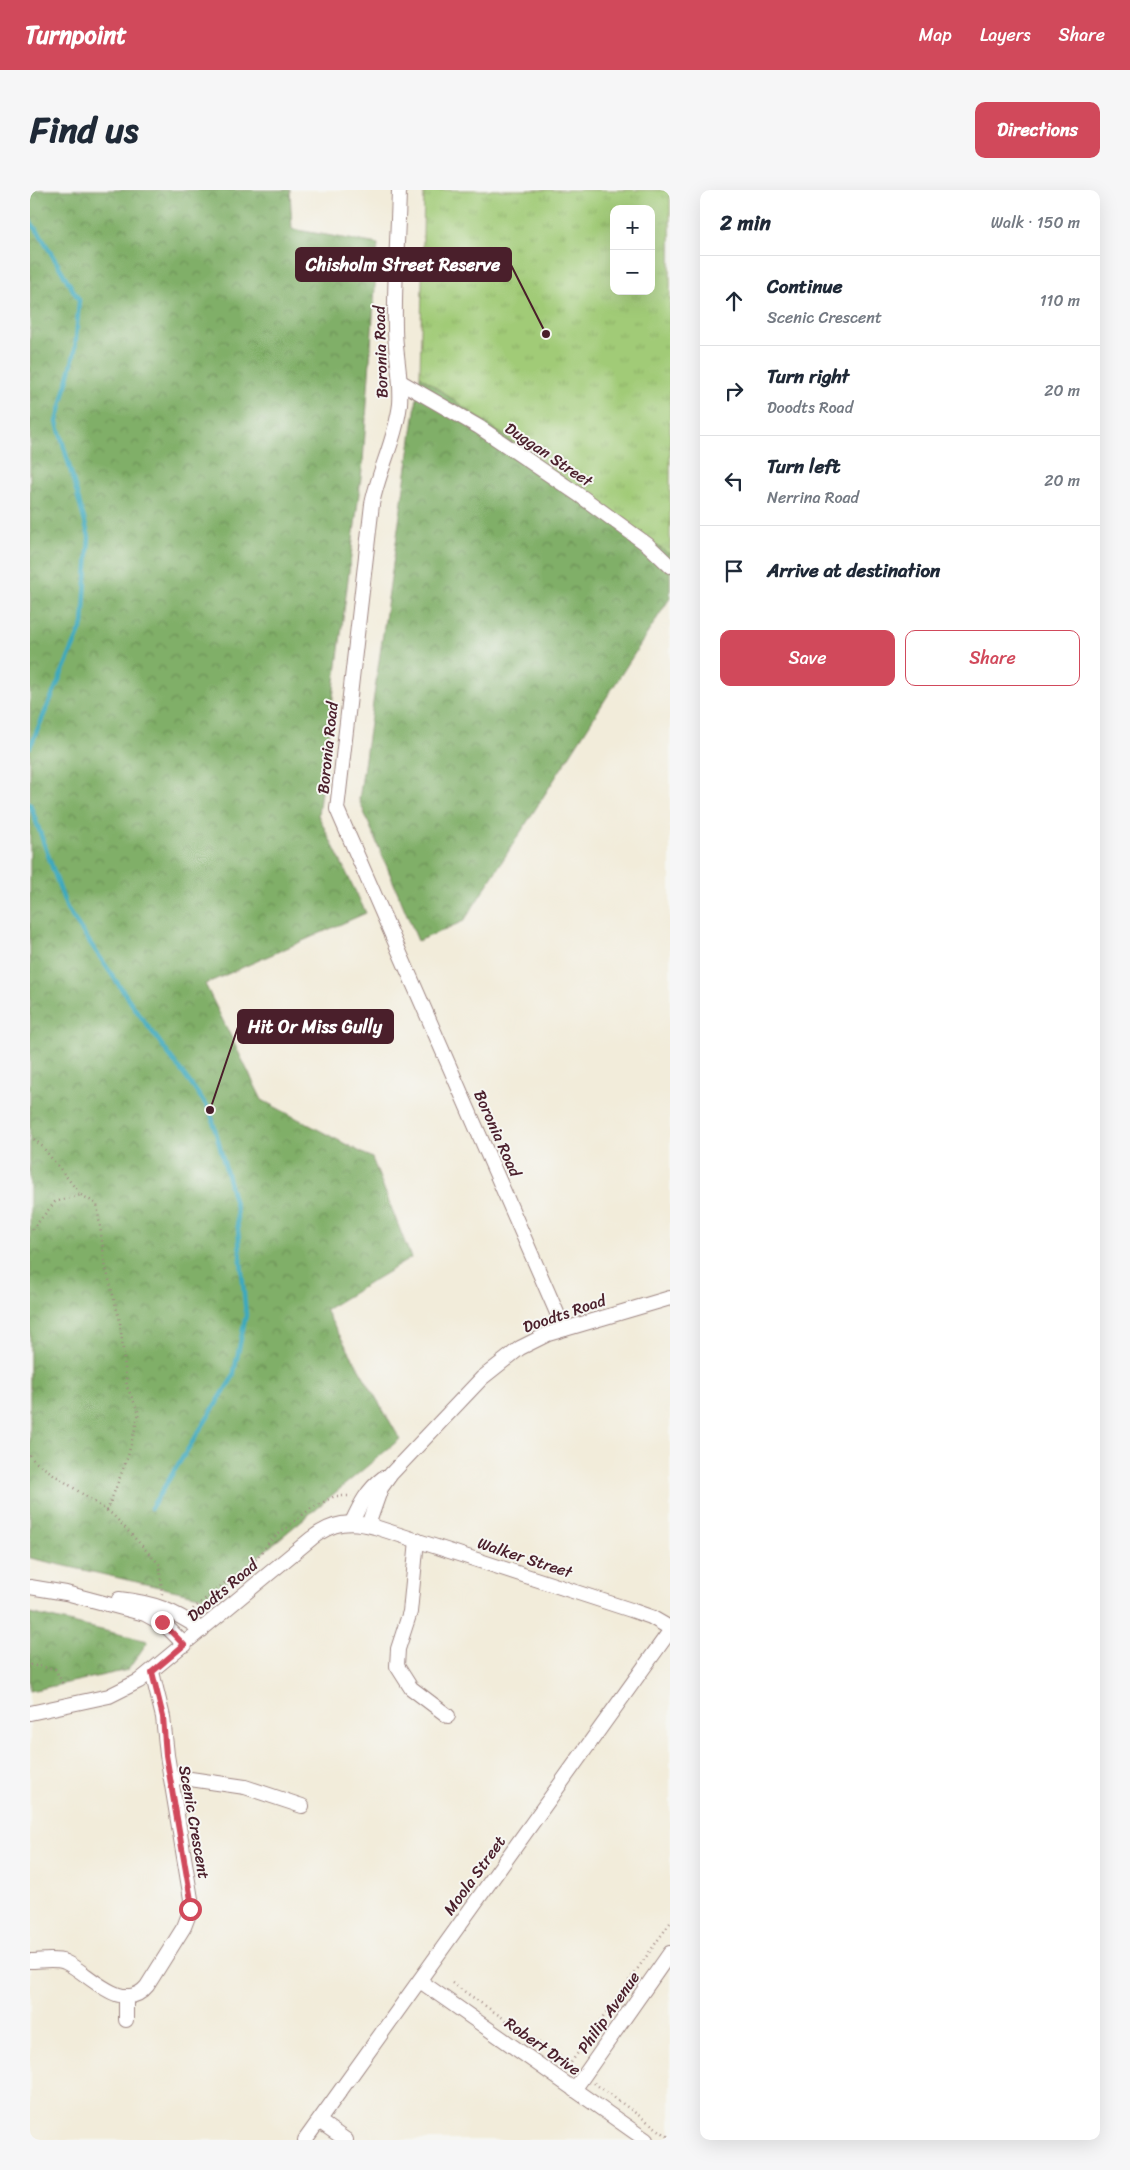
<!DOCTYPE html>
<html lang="en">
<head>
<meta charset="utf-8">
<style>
	:root { --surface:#fff; --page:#f6f6f7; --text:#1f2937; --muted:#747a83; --line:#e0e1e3; --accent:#d1495b }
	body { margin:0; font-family:Sriracha,sans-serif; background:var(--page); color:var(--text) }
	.controls { position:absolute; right:15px; top:15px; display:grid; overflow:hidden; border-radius:10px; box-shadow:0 5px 20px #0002 }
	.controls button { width:45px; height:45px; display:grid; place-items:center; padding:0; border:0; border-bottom:1px solid var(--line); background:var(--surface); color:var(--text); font:25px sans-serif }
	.stop { position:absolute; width:15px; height:15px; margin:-11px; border:4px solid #d1495b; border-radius:50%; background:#fff }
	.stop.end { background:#d1495b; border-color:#fff; box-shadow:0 1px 5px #0008 }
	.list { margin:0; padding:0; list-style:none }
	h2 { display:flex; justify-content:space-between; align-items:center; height:65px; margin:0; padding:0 20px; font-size:21px }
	h2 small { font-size:16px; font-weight:400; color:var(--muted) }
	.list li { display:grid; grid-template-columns:32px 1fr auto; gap:15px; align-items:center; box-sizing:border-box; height:90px; padding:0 20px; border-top:1px solid var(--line) }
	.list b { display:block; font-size:19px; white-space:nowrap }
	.list p { margin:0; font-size:16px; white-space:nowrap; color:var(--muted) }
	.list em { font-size:16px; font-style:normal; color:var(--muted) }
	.actions { display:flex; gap:10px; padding:15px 20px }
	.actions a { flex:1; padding:11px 0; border:1px solid var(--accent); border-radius:10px; text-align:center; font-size:18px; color:var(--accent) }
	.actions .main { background:var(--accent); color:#fff }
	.icon { flex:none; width:28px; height:28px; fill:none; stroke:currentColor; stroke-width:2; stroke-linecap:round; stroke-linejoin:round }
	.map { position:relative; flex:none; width:640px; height:1950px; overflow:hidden; border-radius:10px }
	header { display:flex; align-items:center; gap:30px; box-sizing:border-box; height:70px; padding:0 25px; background:var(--accent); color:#fff }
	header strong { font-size:24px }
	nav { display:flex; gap:28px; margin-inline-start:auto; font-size:18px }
	.intro { display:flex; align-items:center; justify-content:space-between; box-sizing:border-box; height:120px; padding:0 30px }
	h1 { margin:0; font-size:35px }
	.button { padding:12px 22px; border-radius:10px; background:var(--accent); color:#fff; font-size:18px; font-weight:700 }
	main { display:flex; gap:30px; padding:0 30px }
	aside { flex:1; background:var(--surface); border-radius:10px; box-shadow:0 5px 20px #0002 }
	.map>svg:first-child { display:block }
	.grass { fill:url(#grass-tufts); stroke:#767551; fill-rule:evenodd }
	.forest { fill:url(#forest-crowns); stroke:#65674a }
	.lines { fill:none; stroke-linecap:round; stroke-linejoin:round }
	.stream { stroke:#3da9bd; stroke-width:4.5 }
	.minor-casing { stroke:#9e8682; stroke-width:16 }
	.path { stroke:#9e8682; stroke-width:2.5; stroke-dasharray:1 4; stroke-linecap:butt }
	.minor { stroke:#fff; stroke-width:14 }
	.route { stroke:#d1495b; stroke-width:6 }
	.labels { text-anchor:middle; stroke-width:4; stroke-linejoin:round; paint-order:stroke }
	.street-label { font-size:16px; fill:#4a1f2b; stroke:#f6f6f2 }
	.leader { fill:none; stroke:#4a1f2b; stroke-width:2 }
	.callout-dot { fill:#4a1f2b; stroke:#f6f6f2; stroke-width:2 }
	.callout { fill:#4a1f2b; stroke:#4a1f2b; stroke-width:2 }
	.callout-label { font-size:18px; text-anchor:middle; font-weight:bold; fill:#fff }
</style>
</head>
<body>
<header>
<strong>Turnpoint</strong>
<nav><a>Map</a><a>Layers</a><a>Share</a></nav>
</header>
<div class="intro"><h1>Find us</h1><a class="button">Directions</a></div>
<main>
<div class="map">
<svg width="640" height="1950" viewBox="0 0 640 1950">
	<defs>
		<pattern id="grass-tufts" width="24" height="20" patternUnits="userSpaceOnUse" patternTransform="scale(1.25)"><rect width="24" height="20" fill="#a1cb77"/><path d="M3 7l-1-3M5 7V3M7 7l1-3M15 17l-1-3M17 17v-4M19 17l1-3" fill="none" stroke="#8cae67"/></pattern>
		<pattern id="forest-crowns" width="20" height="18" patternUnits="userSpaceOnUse" patternTransform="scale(1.25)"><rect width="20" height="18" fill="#80af68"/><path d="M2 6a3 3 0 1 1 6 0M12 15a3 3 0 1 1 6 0" fill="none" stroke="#6b8e56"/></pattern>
	</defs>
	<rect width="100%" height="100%" fill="#f6f6f2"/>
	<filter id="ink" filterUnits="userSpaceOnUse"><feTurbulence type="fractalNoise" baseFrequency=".02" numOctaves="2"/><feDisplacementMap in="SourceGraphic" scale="10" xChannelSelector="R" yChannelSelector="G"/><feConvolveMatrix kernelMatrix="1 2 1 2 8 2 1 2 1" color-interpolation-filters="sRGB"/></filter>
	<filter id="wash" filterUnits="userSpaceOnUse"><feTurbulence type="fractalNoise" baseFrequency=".0096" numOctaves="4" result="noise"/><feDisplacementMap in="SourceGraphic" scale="20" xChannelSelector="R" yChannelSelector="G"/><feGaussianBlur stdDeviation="1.12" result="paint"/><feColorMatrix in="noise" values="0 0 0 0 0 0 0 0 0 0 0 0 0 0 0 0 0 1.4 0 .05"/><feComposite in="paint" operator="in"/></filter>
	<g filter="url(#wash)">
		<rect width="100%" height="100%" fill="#f2ecda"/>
		<!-- grass -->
		<path class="grass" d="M394 0H640V365L390 186ZM584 19H621V101H584Z"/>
		<!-- forest -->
		<g class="forest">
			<polygon points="0,0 260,0 262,39 348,54 333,272 288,625 336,723 175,794 232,910 342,968 381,1068 295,1120 370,1249 178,1408 0,1368"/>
			<polygon points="390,186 640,365 640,408 434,731 388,751 329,610"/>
			<polygon points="0,1423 118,1451 98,1480 0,1501"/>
		</g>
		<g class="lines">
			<!-- stream -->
			<g class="stream">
				<polyline points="0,31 9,43 49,110 45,161 27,232 59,347 53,434 0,557"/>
				<polyline points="0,614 37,719 106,820 180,920 206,1018 216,1125 203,1187 121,1318"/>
			</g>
		</g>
	</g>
	<g filter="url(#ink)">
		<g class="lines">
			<defs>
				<g id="minor">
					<path d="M369 0C368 46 364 92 365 138 365 164 372 188 370 214 366 248 349 280 342 314L307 619 534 1139"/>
					<polyline points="371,192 449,237 552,307 618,355 640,376"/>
					<path d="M322 1332C330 1315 337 1300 353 1288"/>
					<polyline points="338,1335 351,1298 361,1284 452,1188 490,1158 518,1144 640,1108"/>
					<polyline points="387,1350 380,1422 368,1459 367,1476 381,1498 418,1526"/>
					<polyline points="0,1397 36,1403 115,1424 135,1435 155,1455"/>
					<path d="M89 1409C125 1413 142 1420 172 1440"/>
					<path d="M0 1523 79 1506 109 1491 282 1348C303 1332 320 1330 345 1337L601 1420 621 1427 640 1438"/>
					<polyline points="140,1586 215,1597 272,1616"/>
					<path d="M0 1771C11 1771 25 1768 35 1772 58 1782 93 1826 117 1796L154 1737 159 1724 161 1709 137 1565 133 1527 122 1482"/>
					<polyline points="390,1791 616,1950"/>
					<polyline points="96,1830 96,1806"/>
					<polyline points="544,1900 640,1763"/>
					<polyline points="289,1931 316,1950"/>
					<polyline points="275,1950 640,1441"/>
				</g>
			</defs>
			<!-- minor casing -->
			<use href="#minor" class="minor-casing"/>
			<!-- path -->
			<g class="path">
				<polyline points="0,946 11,955 51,1005 25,1012 0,1042"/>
				<polyline points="51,1005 67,1014 75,1074 90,1132 97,1197 109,1223 98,1266 77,1321"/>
				<polyline points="0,1265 4,1271 82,1324 130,1375 132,1405"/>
				<polyline points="163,1419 197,1391 207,1386 223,1373 240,1351 280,1319 305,1306 322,1306"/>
				<polyline points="0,1475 25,1479 33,1494"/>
				<polyline points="422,1793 540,1874 640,1733"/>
				<polyline points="564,1893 640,1948"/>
			</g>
			<!-- minor -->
			<use href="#minor" class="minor"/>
		</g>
	</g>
	<g class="lines" filter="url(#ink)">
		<!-- route -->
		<polyline class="route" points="132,1432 154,1455 122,1482 133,1527 136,1565 161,1710 160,1719"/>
	</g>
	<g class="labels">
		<!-- street labels -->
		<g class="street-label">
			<text transform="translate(350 162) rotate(-92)" y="6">Boronia Road</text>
			<text transform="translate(519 264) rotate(34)" y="6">Duggan Street</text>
			<text transform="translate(297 558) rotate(-84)" y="6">Boronia Road</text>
			<text transform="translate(468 943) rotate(66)" y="6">Boronia Road</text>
			<text transform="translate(534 1123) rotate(-19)" y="6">Doodts Road</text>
			<text transform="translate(495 1367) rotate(18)" y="6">Walker Street</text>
			<text transform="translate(192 1400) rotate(-40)" y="6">Doodts Road</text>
			<text transform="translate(165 1632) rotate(80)" y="6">Scenic Crescent</text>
			<text transform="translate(444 1685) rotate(-54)" y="6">Moola Street</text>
			<text transform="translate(578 1822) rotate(-55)" y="6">Philip Avenue</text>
			<text transform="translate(513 1856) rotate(35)" y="6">Robert Drive</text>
		</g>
	</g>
	<!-- callouts -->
	<path class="leader" d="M516 144L481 75M180 920L208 837"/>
	<g class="callout-dot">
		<circle cx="516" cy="144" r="5"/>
		<circle cx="180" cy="920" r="5"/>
	</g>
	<g class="callout">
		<rect x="266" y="58" width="215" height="33" rx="5"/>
		<rect x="208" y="820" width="155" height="33" rx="5"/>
	</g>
	<g class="callout-label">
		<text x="373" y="81">Chisholm Street Reserve</text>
		<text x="285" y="843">Hit Or Miss Gully</text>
	</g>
</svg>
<div class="controls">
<button>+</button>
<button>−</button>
</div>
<div class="stop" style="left:160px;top:1719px"></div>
<div class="stop end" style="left:132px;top:1432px"></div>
</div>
<aside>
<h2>2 min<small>Walk · 150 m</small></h2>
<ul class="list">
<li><svg class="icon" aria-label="ahead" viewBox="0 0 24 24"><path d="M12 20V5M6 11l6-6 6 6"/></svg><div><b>Continue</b><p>Scenic Crescent</p></div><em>110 m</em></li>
<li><svg class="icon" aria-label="right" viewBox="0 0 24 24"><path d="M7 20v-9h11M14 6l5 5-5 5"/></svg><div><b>Turn right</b><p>Doodts Road</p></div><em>20 m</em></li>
<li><svg class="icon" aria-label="left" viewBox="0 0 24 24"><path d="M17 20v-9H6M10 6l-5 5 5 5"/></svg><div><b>Turn left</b><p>Nerrina Road</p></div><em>20 m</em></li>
<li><svg class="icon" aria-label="arrive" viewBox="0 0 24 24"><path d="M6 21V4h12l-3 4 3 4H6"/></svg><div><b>Arrive at destination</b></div></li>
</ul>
<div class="actions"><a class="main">Save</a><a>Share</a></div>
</aside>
</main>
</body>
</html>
